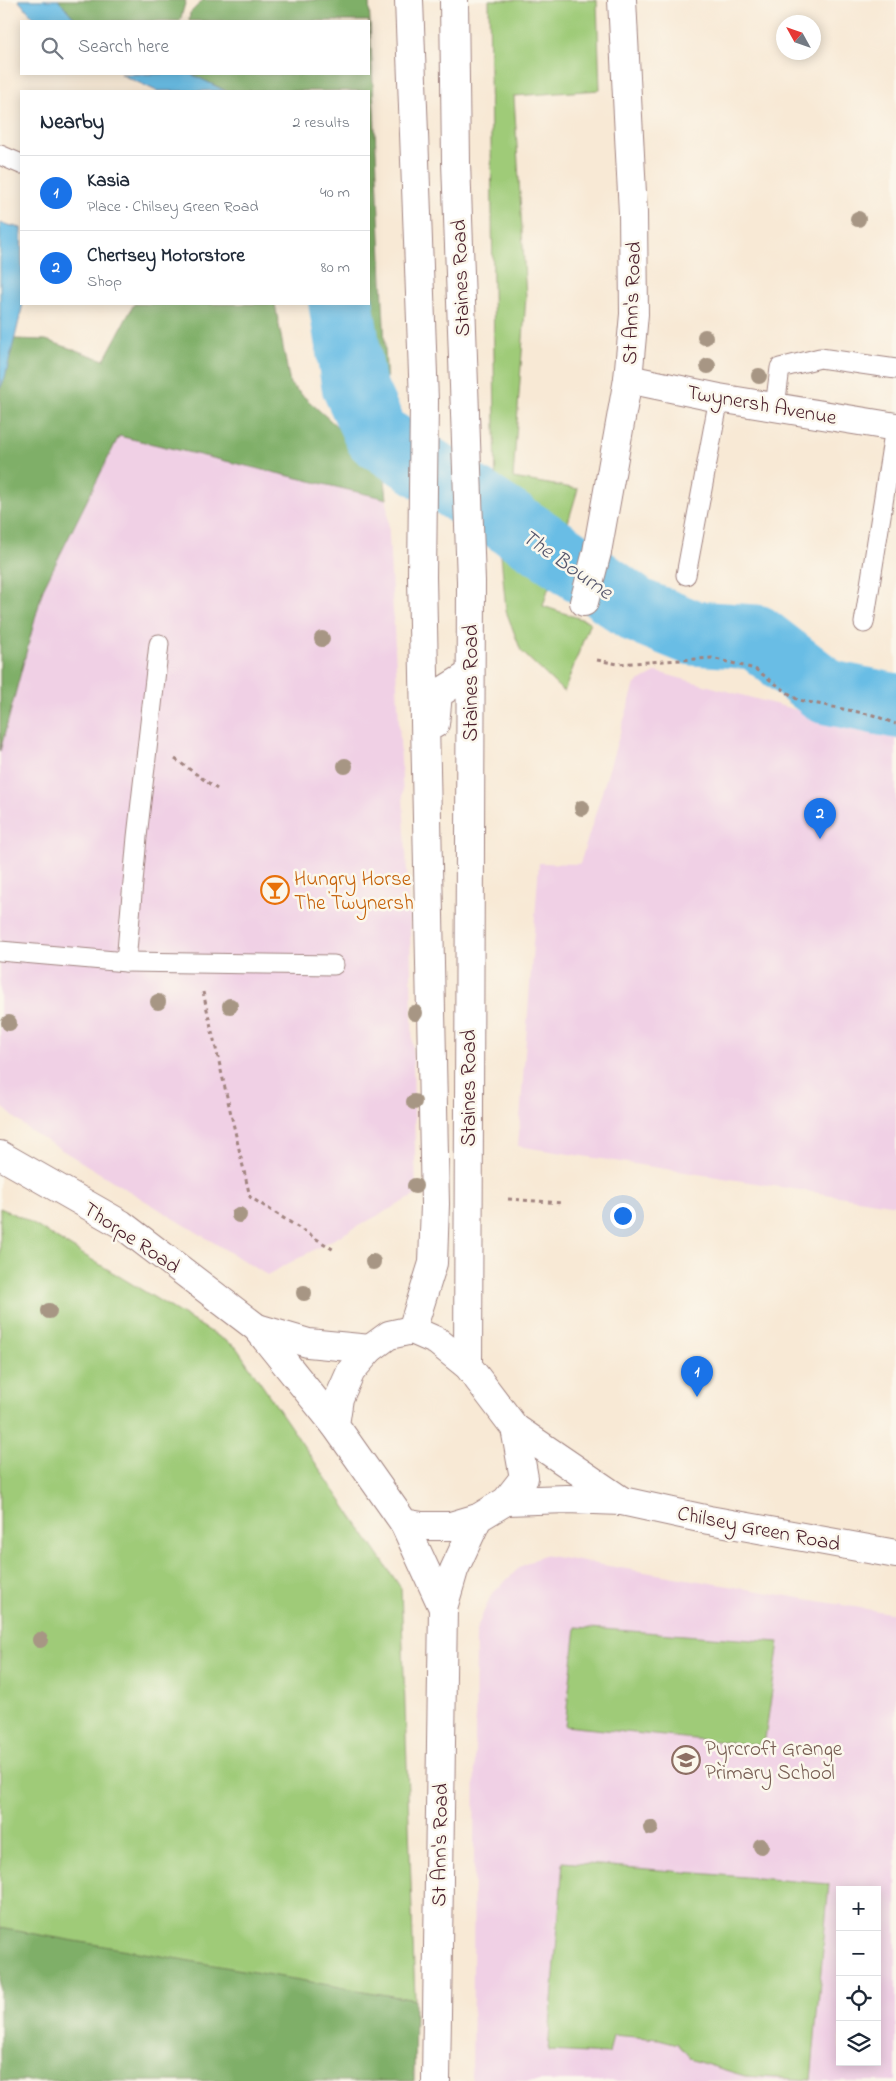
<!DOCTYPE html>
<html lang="en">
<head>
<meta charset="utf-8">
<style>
	:root { --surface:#fff; --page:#f2f2f3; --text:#1f2937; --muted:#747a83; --line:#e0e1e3; --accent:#1a73e8 }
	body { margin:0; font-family:"Indie Flower",sans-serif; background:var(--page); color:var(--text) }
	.controls { position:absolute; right:15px; bottom:15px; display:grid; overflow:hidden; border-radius:0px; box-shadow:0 2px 12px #0003 }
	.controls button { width:45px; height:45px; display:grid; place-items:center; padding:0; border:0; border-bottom:1px solid var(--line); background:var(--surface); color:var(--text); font:25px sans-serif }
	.compass { position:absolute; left:776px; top:15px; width:45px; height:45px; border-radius:50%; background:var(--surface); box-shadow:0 2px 12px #0003; rotate:310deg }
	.you { position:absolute; left:622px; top:1215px; width:18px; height:18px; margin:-12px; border:4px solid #fff; border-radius:50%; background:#1a73e8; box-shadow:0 0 0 8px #1a73e833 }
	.badge { display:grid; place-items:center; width:32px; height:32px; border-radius:50%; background:var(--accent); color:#fff; font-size:16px; font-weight:700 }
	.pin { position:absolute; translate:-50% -41px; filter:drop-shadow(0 1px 2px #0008) }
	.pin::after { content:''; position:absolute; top:26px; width:18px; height:15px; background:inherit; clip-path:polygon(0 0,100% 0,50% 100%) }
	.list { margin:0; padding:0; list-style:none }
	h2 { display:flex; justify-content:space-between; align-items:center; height:65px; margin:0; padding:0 20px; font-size:21px }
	h2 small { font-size:16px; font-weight:400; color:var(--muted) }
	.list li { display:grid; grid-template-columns:32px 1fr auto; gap:15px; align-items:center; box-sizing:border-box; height:75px; padding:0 20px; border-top:1px solid var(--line) }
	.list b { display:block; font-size:19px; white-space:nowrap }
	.list p { margin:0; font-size:16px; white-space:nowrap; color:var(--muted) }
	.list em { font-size:16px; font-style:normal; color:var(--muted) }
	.icon { flex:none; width:28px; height:28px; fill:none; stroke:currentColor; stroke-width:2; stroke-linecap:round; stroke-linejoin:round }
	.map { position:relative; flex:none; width:896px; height:2081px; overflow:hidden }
	.search { position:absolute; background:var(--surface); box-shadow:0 2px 12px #0003; left:20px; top:20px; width:350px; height:55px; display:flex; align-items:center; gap:12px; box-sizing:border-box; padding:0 18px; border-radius:0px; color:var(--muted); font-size:19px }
	.panel { position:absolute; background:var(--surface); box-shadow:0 2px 12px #0003; left:20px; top:90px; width:350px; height:215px; border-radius:0px }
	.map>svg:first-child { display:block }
	.built { fill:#f0d0e5; fill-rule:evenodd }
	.green { fill:#9fcb78; stroke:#747552 }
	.forest { fill:#7faf68; stroke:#64674a }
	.water { fill:#69bde5; stroke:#5a6e88 }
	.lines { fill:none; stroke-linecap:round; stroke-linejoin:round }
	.river { stroke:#69bde5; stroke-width:65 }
	.lane-casing { stroke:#a18480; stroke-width:21 }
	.street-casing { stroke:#a18480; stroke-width:30 }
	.secondary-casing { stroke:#a18480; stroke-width:30 }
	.primary-casing { stroke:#a18480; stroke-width:30 }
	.path { stroke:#a18480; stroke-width:3; stroke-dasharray:4 4; stroke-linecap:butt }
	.lane { stroke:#fff; stroke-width:19 }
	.street { stroke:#fff; stroke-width:28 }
	.secondary { stroke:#fff; stroke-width:28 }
	.primary { stroke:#fff; stroke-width:28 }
	.tree { fill:#a79684 }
	.labels { text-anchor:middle; stroke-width:5; stroke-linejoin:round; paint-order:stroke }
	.street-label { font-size:21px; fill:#4a1f2b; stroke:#fbf7ec }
	.food-label { font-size:21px; fill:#c56008; stroke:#fbf7ec; text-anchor:start }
	.education-label { font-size:21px; fill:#785e54; stroke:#fbf7ec; text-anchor:start }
	.water-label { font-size:22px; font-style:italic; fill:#55566c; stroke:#fbf7ec }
</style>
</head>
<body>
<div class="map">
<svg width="896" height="2081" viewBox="0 0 896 2081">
	<rect width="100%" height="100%" fill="#fbf7ec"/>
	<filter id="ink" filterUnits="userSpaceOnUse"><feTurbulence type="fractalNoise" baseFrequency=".02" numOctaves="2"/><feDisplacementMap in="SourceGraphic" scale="10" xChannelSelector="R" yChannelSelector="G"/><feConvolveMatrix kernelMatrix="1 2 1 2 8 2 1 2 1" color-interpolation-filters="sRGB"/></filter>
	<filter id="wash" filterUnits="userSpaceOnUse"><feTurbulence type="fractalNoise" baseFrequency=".0096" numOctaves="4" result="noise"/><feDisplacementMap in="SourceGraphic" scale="20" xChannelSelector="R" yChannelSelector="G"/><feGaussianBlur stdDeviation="1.12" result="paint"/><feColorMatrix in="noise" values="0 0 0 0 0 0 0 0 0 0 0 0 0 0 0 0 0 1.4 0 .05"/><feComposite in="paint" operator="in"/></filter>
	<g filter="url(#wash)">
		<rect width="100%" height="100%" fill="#f8e9d5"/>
		<!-- built -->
		<g class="built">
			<polygon points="119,436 387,499 410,927 416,1195 267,1275 29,1130 0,1105 0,751 43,589"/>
			<polygon points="657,672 896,737 896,1205 518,1146 539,863 580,864 635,684"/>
			<path d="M543 1555 896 1614V2081H472L476 1630 491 1595 520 1567ZM840 1890H877V2062H840Z"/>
		</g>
		<!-- green -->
		<g class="green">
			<polygon points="489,0 597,0 600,90 514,96 526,297 513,478 578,489 543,606 590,622 564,692 521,651 506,611 496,499"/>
			<polygon points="0,1208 23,1218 236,1347 401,1588 415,2000 0,1931"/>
			<polygon points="576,1627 779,1642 764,1746 565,1726"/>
			<polygon points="563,1862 829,1884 811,2080 745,2076 692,2060 678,2044 659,2039 613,2035 609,2054 548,2051"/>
		</g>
		<!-- forest -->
		<g class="forest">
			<polygon points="58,0 186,0 180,21 77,21"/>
			<polygon points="203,0 369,0 387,390 374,352 363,304 369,304 369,91 226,91 191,74 369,74 369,21 189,21 190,13"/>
			<polygon points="134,304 275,304 290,384 384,469 387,499 119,436 43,589 0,751 0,375 13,339 46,340 104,360"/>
			<polygon points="0,1928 415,2000 414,2081 0,2081"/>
		</g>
		<!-- water -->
		<g class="water">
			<polygon points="18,0 58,0 77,21 37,21"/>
			<polygon points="120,74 191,74 226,91 157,91"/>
			<polygon points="0,223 21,228 23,304 5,378 0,389"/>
		</g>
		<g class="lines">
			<!-- river -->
			<polyline class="river" points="341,304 354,386 377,436 561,556 636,610 693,633 756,637 827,692 896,706"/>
		</g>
	</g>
	<g filter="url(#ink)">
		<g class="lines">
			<defs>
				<g id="lane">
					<polyline points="0,155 21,164"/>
					<polyline points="775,407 780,368 820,358 896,369"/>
					<polyline points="686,575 719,398"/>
					<polyline points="864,623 895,427"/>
					<polyline points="0,951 126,962 137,837 159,644"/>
					<polyline points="126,962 334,965"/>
				</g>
				<g id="street">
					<polyline points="628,379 719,398 896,427"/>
					<polyline points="584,602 597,552 628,379 634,314 633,213 622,0"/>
				</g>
				<g id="secondary">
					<polyline points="0,1155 121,1224 257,1328 335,1425"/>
					<polyline points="257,1328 308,1343 370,1349"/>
					<polyline points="404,1523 443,1608"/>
					<polyline points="436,2081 443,1608 454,1570 478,1518"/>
				</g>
				<g id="primary">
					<polyline points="409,0 424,401 422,577 435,1204 433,1263 412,1330"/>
					<polyline points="454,0 456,162 471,581 468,1366"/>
					<polyline points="435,724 438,694 470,674"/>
					<polygon points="412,1330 437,1341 468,1366 515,1428 524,1478 506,1501 478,1518 451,1526 422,1526 404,1523 335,1425 339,1398 351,1371 370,1349 389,1335"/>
					<polyline points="515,1428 622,1501"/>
					<polyline points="506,1501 567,1499 622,1501 709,1520 896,1554"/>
				</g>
			</defs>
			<!-- lane casing -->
			<use href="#lane" class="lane-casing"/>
			<!-- street casing -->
			<use href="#street" class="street-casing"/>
			<!-- secondary casing -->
			<use href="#secondary" class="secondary-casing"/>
			<!-- primary casing -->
			<use href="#primary" class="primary-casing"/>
			<!-- path -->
			<g class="path">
				<polyline points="597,660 618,664 712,658 755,669 798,700 873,715 896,724"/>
				<polyline points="175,759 217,789"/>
				<polyline points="203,992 250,1197 334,1250"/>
				<polyline points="508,1199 563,1203"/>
			</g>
			<!-- lane -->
			<use href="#lane" class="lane"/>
			<!-- street -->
			<use href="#street" class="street"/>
			<!-- secondary -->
			<use href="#secondary" class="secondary"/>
			<!-- primary -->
			<use href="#primary" class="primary"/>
		</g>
		<!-- trees -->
		<g class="tree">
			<circle cx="858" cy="219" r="8"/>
			<circle cx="705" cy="337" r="8"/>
			<circle cx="708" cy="366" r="8"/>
			<circle cx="759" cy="376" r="8"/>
			<circle cx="322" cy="639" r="8"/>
			<circle cx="345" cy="766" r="8"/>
			<circle cx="582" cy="808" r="8"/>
			<circle cx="158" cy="1002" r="8"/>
			<circle cx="230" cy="1006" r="8"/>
			<circle cx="415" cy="1013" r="8"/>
			<circle cx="9" cy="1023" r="8"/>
			<circle cx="414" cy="1102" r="8"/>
			<circle cx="415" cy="1186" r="8"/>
			<circle cx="239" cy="1215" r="8"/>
			<circle cx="373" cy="1262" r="8"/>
			<circle cx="304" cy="1293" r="8"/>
			<circle cx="49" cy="1311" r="8"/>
			<circle cx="40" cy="1640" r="8"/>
			<circle cx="651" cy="1828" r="8"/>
			<circle cx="761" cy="1846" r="8"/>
		</g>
	</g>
	<!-- icons -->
	<defs>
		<symbol id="bar-ring" viewBox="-11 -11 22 22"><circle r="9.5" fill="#fbf7ec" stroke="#e8710a" stroke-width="1.5"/><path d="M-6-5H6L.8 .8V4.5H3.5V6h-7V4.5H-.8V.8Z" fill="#e8710a"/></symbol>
		<symbol id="school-ring" viewBox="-11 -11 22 22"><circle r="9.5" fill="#fbf7ec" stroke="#8d6e63" stroke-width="1.5"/><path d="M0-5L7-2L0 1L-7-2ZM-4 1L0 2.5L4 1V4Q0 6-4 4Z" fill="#8d6e63"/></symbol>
	</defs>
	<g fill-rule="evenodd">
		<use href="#bar-ring" x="259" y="874" width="32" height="32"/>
		<use href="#school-ring" x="670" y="1744" width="32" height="32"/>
	</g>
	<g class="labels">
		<!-- street labels -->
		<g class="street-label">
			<text transform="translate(460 278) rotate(-92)" y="7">Staines Road</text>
			<text transform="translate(631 303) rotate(-88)" y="7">St Ann's Road</text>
			<text transform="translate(762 404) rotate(10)" y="7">Twynersh Avenue</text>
			<text transform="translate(470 683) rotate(-90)" y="7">Staines Road</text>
			<text transform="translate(468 1088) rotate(-90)" y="7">Staines Road</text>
			<text transform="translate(132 1237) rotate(34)" y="7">Thorpe Road</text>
			<text transform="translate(759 1528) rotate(11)" y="7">Chilsey Green Road</text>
			<text transform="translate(439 1845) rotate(-89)" y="7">St Ann's Road</text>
		</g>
		<!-- food labels -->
		<g class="food-label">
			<text x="294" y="885">Hungry Horse<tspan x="294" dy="24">The Twynersh</tspan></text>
		</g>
		<!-- education labels -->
		<g class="education-label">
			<text x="705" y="1755">Pyrcroft Grange<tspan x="705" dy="24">Primary School</tspan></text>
		</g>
		<!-- water labels -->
		<g class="water-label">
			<text transform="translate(568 563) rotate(35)" y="8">The Bourne</text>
		</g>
	</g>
</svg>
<div class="controls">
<button>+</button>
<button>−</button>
<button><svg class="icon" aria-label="locate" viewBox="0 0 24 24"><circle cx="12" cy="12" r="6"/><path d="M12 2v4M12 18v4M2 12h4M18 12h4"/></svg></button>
<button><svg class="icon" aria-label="layers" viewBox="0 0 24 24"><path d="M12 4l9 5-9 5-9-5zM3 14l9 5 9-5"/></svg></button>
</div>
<svg class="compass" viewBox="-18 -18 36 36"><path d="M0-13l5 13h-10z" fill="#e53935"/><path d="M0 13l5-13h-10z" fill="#747a83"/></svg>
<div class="you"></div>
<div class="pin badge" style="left:697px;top:1397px">1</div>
<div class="pin badge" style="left:820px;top:839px">2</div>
<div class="search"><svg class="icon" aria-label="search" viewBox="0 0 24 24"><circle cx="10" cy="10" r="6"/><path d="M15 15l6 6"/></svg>Search here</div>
<section class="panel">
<h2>Nearby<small>2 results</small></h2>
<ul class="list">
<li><span class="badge">1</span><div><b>Kasia</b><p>Place · Chilsey Green Road</p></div><em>40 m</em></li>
<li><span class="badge">2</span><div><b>Chertsey Motorstore</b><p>Shop</p></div><em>80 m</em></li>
</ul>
</section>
</div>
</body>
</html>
